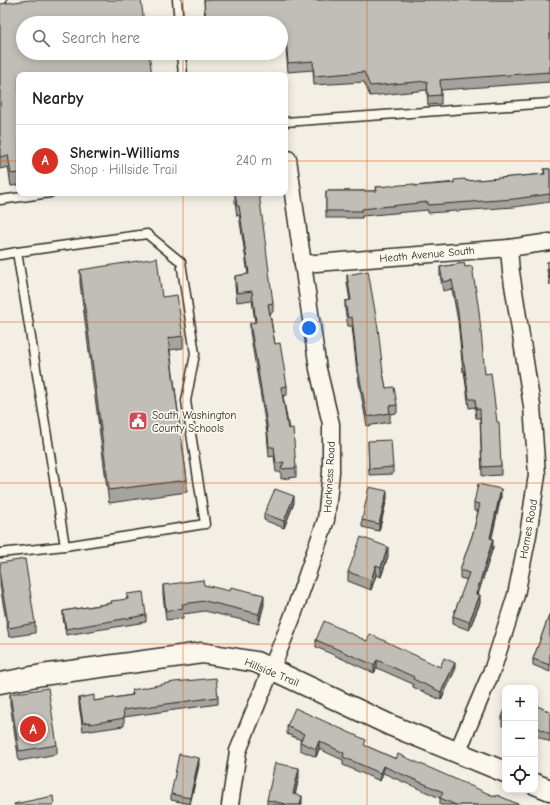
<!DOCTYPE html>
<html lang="en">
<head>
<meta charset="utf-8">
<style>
	:root { --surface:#fff; --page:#f6f6f6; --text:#222; --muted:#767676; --line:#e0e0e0; --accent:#d93025 }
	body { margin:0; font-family:"Comic Neue",sans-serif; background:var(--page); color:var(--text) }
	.controls { position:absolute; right:12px; bottom:12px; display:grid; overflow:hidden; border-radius:8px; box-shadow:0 2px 10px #0003 }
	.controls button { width:36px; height:36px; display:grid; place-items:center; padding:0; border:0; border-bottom:1px solid var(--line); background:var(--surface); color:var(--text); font:20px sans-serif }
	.you { position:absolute; left:309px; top:328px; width:14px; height:14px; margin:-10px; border:3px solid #fff; border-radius:50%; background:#1a73e8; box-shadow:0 0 0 6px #1a73e833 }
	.badge { display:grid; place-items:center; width:26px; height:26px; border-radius:50%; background:var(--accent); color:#fff; font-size:13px; font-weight:700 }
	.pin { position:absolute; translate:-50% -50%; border:2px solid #fff; box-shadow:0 1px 4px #0006 }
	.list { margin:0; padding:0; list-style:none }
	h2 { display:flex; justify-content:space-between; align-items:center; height:52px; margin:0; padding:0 16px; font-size:17px }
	h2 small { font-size:13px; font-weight:400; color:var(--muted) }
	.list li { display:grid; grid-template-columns:26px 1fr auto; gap:12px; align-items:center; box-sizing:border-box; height:72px; padding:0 16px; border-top:1px solid var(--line) }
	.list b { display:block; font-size:15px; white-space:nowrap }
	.list p { margin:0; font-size:13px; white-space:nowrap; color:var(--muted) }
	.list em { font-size:13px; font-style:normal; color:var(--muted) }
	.icon { flex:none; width:22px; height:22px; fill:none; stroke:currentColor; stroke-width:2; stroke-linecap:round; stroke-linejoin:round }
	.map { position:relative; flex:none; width:550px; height:805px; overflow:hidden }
	.search { position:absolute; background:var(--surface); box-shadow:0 2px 10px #0003; left:16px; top:16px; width:272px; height:44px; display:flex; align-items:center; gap:10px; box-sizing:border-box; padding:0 14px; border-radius:22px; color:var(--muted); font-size:15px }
	.panel { position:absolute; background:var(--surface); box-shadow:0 2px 10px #0003; left:16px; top:72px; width:272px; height:124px; border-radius:8px }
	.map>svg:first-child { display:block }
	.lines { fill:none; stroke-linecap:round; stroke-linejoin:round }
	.service-casing { stroke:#2b2b2b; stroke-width:11 }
	.minor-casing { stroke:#2b2b2b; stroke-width:19 }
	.tertiary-casing { stroke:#2b2b2b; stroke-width:23 }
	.service { stroke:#fbf7ec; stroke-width:8 }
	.minor { stroke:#fbf7ec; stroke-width:16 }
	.tertiary { stroke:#fbf7ec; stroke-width:20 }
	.wall { fill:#a5a39d; stroke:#2b2b2b }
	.shaded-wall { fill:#86857f; stroke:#2b2b2b }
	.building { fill:#c0beb6; stroke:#2b2b2b }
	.grid { fill:none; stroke:#e8590c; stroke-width:1; stroke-opacity:0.55 }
	.labels { text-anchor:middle; stroke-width:3.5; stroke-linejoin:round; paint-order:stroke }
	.street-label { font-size:11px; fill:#2b2b2b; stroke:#fbf7ec }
	.poi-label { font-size:11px; fill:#2b2b2b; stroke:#fbf7ec; text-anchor:start }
</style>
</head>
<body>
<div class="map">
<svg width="550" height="805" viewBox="0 0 550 805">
	<rect width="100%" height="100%" fill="#f3efe4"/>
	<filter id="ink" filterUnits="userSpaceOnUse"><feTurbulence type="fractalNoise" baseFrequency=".025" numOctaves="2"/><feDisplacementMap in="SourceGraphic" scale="8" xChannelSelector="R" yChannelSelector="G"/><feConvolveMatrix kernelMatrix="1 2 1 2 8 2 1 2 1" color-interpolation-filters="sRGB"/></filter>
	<g filter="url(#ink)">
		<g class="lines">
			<defs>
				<g id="service">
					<polyline points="0,0 2,0"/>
					<polyline points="177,0 179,23"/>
					<polyline points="181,53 183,75"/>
					<polyline points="285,122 550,103"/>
					<polyline points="0,200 50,193"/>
					<polyline points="17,252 147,234 181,262 195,354 186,401 205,524 65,546"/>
					<polyline points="0,255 17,252 65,546 0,553"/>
				</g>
				<g id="minor">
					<polyline points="303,264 509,248 550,242"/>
					<polyline points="457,753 493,668 516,595 528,535 537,475 532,406 511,272 509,248"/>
					<polyline points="230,805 238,751 292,618 326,520 331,472 331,424 318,369 288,159"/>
				</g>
				<g id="tertiary">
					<polyline points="0,683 42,675 202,653 256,662 390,725 505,772"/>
					<polyline points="535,784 550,790"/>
				</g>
			</defs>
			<!-- service casing -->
			<use href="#service" class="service-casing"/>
			<!-- minor casing -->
			<use href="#minor" class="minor-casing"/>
			<!-- tertiary casing -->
			<use href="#tertiary" class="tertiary-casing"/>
			<!-- service -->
			<use href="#service" class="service"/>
			<!-- minor -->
			<use href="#minor" class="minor"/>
			<!-- tertiary -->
			<use href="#tertiary" class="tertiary"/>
		</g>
		<!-- wall -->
		<g class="wall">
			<polygon points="204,0 550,0 550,82 441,90 441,104 428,105 427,90 370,96 364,82 314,85 313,70 288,72 286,48 281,49 281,23 205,23"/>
			<polygon points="0,4 19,75 19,185 11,186 8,167 0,169"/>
			<polygon points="544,169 550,169 550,202 514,207 428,213 428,210 362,216 362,218 326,218 326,191 376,191 376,187 414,186 544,174"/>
			<polygon points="235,193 273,303 273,312 270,313 275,344 287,386 287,395 283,396 296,468 296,477 281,479 281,472 276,472 274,456 269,457 267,433 250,332 250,323 255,322 252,300 237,302 235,286 235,276 248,274 239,215 237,216 235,202"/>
			<polygon points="547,262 550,262 550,285 547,270"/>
			<polygon points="464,263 485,374 501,466 501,475 482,476 480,418 476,418 475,407 469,408 464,371 463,372 458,321 452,289 443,291 440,275 440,267"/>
			<polygon points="80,270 162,297 183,336 183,348 170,350 187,480 187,492 109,503 80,283"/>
			<polygon points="347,275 383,373 386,388 397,405 397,413 390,414 390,422 367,426 357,372 352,326 348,326 345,310 345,301 350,301 347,283"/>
			<polygon points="368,441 393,467 393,474 369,475"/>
			<polygon points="501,497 491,539 493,547 478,594 480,603 469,630 453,624 453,616 467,580 460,578 460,570 473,533 478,511 474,511 474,503"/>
			<polygon points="387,498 379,531 362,527 362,520"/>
			<polygon points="294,503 284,528 264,520 264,514"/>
			<polygon points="388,556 381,577 376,575 371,590 348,581 348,572"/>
			<polygon points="0,563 35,623 35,633 9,637 0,586"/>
			<polygon points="163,585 204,585 264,604 259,624 205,611 183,614 183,618 166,620 163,595"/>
			<polygon points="127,594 146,615 146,622 66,635 63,618 63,611 111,603 127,599"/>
			<polygon points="550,613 550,672 533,665 533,659"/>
			<polygon points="316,640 367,641 440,667 455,670 441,700 413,687 413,684 377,668 374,673 316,647"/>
			<polygon points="132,690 218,697 218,704 124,717 124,726 90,731 90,730 83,731 79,705 79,698 94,701 132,695"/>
			<polygon points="10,694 57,745 57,754 19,761 10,704"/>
			<polygon points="535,705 550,712 550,742 535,735"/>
			<polygon points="505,710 505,727 502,726 502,717"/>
			<polygon points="287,726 366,746 396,759 496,797 520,805 440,805 440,798 383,773 380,781 343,765 343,760 319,749 316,757 300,750 300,742 301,740 287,734"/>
			<polygon points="199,765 190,804 171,800 171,794"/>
			<polygon points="299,777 295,795 302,805 267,805 267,800"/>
		</g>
		<!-- shaded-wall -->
		<g class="shaded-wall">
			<polygon points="501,489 501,497 490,546 490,538"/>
			<polygon points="387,491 387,498 379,531 379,524"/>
			<polygon points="294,496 294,503 284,528 284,521"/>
			<polygon points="493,539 493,547 476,601 476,594"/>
			<polygon points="388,547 388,556 381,577 381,567"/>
			<polygon points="376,565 376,575 371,590 371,580"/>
			<polygon points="264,595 264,604 259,624 259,614"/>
			<polygon points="480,595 480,603 469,630 469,622"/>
			<polygon points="377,660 377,668 374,673 374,665"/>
			<polygon points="455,663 455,670 441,700 441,692"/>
			<polygon points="319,741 319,749 316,757 316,749"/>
			<polygon points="199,758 199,765 190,804 190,798"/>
			<polygon points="383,766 383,773 380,781 380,773"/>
			<polygon points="299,768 299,777 293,804 293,794"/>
			<polygon points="302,796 302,805 300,805"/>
		</g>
		<!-- building -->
		<g class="building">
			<polygon points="29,0 141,0 144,23 23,23 23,53 149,53 152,75 19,75 19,173 11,174 8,155 0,157 0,4"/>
			<polygon points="204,0 550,0 550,72 440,80 441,95 428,96 427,81 370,86 364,72 314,76 313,61 288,63 286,39 281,39 281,23 206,23"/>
			<polygon points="544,169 550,169 550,194 514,199 428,205 428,202 362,209 362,211 326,211 326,191 377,191 376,187 414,184 414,186 454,183 454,180 465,179 466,181 545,174"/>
			<polygon points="235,193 259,193 273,303 268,304 275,344 280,343 287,386 281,387 288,429 293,428 296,468 281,469 284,462 276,463 274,447 269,447 267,424 250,323 256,322 252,291 237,293 235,276 249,274 239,206 237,206"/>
			<polygon points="157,258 162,297 177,295 183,336 168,338 187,480 109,490 80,270"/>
			<polygon points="547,262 550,262 550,278"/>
			<polygon points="464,263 465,267 472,266 479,311 485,374 491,373 497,422 499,422 501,466 482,467 480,409 476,409 475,399 469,399 464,363 463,363 458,312 452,280 443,282 440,267"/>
			<polygon points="368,271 378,328 383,373 386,388 394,387 397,405 389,406 390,413 367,417 357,363 352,317 348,318 345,301 351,300 347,275"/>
			<polygon points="391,440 393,467 369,469 368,441"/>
			<polygon points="478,484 501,489 490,538 493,539 476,594 480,595 469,622 453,616 469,573 460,570 473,533 480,504 474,503"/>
			<polygon points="369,487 387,491 379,524 362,520"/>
			<polygon points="275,489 294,496 284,521 264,514"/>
			<polygon points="361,537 388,547 381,567 376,565 371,580 348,572"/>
			<polygon points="25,559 35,623 9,628 0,577 0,563"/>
			<polygon points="203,580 204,585 230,591 231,587 264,595 259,614 205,601 182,604 183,608 166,611 163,585"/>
			<polygon points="143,592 146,615 66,629 63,611 112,603 111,601 128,599 127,594"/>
			<polygon points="550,613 550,665 533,659"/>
			<polygon points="324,621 367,641 370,634 440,667 444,658 455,663 441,692 413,679 414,677 377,660 374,665 316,640"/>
			<polygon points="216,678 218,697 123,710 124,718 90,724 90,722 83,723 79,698 94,695 94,701 133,695 132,690 174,682"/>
			<polygon points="48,688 57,745 19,751 10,694"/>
			<polygon points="535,705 550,712 549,714 550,714 550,734 535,726"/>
			<polygon points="295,708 366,740 364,745 396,759 398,754 496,797 497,795 520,805 474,805 473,804 473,805 456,805 440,798 443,792 383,766 380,773 343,757 344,753 319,741 316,749 300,742 304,734 287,726"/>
			<polygon points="505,710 505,719 502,717"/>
			<polygon points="179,754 199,758 190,798 171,794"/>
			<polygon points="275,763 299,768 293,794 302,796 300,805 290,805 267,800"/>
			<polygon points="53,796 54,805 14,805 14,804"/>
		</g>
	</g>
	<!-- grid -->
	<path class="grid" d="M183 0V23M367 0V805M183 53V75M0 161H19M285 161H550M183 193V805M0 322H550M0 483H550M0 644H550"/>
	<!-- icons -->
	<defs>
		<symbol id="civic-square" viewBox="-11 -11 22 22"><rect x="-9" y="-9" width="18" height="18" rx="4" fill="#d1495b" stroke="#fbf7ec"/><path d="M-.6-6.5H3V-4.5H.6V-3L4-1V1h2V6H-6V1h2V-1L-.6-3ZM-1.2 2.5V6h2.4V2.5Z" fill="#fff"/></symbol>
	</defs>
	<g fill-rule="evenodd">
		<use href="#civic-square" x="127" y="410" width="22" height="22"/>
	</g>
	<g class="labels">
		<!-- street labels -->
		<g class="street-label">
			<text transform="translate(427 254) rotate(-5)" y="4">Heath Avenue South</text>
			<text transform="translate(329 477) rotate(-87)" y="4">Harkness Road</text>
			<text transform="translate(528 529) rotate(-80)" y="4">Hames Road</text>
			<text transform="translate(272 672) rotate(22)" y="4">Hillside Trail</text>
		</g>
		<!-- poi labels -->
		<g class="poi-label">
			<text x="152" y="419">South Washington<tspan x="152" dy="13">County Schools</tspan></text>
		</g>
	</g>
</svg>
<div class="controls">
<button>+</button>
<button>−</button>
<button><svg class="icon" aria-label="locate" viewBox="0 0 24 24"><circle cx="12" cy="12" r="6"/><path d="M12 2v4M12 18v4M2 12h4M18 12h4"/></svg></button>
</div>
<div class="you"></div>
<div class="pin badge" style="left:33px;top:729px">A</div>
<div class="search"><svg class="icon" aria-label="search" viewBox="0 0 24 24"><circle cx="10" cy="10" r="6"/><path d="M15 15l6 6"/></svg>Search here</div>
<section class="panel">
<h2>Nearby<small></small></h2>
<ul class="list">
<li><span class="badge">A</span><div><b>Sherwin-Williams</b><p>Shop · Hillside Trail</p></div><em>240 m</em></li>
</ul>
</section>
</div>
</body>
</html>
